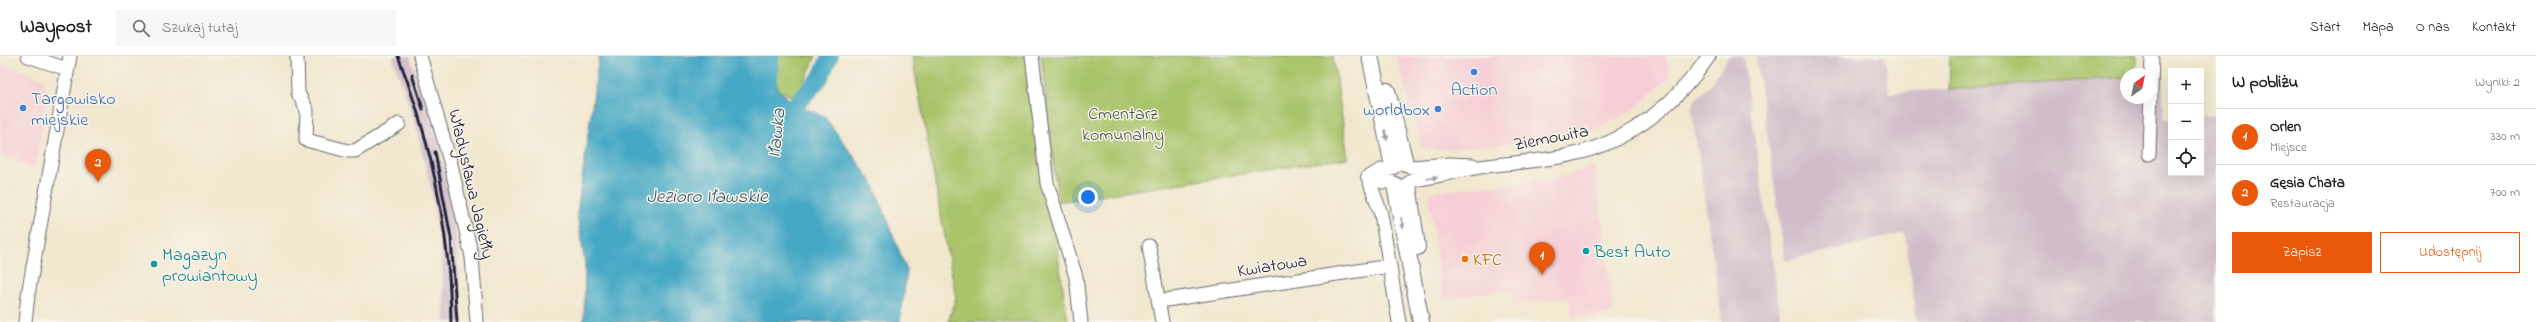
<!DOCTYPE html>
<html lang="pl">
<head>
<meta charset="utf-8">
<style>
	:root { --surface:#fff; --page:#f6f6f6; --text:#222; --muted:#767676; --line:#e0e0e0; --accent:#ea580c }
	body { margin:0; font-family:"Indie Flower",sans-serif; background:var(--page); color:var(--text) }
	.controls { position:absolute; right:12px; top:12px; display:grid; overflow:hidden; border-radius:0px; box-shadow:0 4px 16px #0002 }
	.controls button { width:36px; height:36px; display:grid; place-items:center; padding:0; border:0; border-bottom:1px solid var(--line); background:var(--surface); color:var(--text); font:20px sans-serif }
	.compass { position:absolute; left:2120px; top:12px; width:36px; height:36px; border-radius:50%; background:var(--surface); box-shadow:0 4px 16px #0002; rotate:33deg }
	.you { position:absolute; left:1088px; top:141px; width:14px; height:14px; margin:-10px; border:3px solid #fff; border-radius:50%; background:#1a73e8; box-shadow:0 0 0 6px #1a73e833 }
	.badge { display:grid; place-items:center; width:26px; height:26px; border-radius:50%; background:var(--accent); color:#fff; font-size:13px; font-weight:700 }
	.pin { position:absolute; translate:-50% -33px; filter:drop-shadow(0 1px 2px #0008) }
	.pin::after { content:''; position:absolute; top:21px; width:14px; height:12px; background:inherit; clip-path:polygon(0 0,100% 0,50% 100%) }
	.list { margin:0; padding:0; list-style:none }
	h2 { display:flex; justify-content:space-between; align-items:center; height:52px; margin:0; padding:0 16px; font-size:17px }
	h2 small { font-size:13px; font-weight:400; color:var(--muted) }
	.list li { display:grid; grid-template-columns:26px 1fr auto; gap:12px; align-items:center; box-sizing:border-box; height:56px; padding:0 16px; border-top:1px solid var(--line) }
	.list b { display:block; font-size:15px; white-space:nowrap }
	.list p { margin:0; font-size:13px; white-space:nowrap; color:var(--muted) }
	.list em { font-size:13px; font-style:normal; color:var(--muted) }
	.actions { display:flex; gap:8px; padding:12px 16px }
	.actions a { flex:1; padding:9px 0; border:1px solid var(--accent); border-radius:0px; text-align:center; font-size:14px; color:var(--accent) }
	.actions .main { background:var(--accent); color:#fff }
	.icon { flex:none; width:22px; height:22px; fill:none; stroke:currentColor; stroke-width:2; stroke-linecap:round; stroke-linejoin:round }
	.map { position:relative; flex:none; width:2216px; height:266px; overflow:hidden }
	header { display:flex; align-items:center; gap:24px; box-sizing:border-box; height:56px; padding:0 20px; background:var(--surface); border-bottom:1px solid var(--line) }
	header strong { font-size:19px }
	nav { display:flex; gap:22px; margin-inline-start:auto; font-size:14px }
	.search { width:280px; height:36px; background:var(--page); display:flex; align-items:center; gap:10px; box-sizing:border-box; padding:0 14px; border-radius:0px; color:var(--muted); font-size:15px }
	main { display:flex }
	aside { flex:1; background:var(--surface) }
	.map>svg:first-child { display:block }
	.built { fill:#f6cfd6 }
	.industrial { fill:#d1bdc9 }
	.green { fill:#a9c46a; stroke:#667352 }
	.water { fill:#45a8c5; stroke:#346580 }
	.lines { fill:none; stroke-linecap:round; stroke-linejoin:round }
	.river { stroke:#45a8c5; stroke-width:17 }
	.minor-casing { stroke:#6a676e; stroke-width:15 }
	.major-casing { stroke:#6a676e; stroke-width:18 }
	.minor { stroke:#fff; stroke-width:13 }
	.major { stroke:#fff; stroke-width:16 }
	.rail { stroke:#22223b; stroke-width:3 }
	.oneway { fill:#9c9ca7 }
	.shop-dot { fill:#3f7fe0; stroke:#f7f3e8; stroke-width:1.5 }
	.culture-dot { fill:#0f9aa8; stroke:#f7f3e8; stroke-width:1.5 }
	.food-dot { fill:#e8710a; stroke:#f7f3e8; stroke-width:1.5 }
	.labels { text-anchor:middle; stroke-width:3; stroke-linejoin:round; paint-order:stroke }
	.shop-label { font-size:18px; fill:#366cbe; stroke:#f7f3e8 }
	.park-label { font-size:18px; fill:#4a5349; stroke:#f7f3e8 }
	.street-label { font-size:18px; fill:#22223b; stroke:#f7f3e8 }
	.culture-label { font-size:18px; fill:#0d838f; stroke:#f7f3e8; text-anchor:start }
	.food-label { font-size:18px; fill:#c56008; stroke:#f7f3e8; text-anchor:start }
	.water-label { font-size:19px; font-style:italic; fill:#305872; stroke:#f7f3e8 }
</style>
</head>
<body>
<header>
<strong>Waypost</strong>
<div class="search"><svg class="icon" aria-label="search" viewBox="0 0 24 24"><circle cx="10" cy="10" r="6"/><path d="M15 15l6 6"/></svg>Szukaj tutaj</div>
<nav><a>Start</a><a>Mapa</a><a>O nas</a><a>Kontakt</a></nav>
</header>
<main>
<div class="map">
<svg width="2216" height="266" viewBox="0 0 2216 266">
	<rect width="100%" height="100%" fill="#f7f3e8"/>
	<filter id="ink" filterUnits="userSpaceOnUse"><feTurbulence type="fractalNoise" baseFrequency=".025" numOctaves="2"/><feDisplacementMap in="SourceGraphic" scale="8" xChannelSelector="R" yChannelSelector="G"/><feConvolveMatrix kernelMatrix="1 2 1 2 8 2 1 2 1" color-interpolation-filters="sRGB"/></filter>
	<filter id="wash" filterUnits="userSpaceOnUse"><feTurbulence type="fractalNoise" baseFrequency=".012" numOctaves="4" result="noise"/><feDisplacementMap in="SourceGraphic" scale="16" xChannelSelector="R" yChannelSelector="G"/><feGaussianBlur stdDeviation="0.9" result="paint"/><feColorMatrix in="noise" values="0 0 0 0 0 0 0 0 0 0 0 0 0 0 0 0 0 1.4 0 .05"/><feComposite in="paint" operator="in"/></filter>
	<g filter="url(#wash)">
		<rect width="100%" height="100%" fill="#f1e7ce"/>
		<!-- built -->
		<g class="built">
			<polygon points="1396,0 1667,0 1670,21 1635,53 1592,75 1549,84 1435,94 1422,92"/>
			<polygon points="0,7 42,22 48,41 35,112 0,101"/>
			<polygon points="1595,109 1613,257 1572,262 1569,242 1513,248 1512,235 1442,242 1429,143 1434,135 1553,124"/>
		</g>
		<!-- industrial -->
		<g class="industrial">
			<polygon points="392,0 410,0 438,86 456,180 462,266 445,266 442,208 432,136 414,64"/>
			<polygon points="1729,0 1743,0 1781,266 1722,266 1692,55 1693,46 1712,27"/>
			<polygon points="1756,0 1885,0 1889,37 2126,21 2126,42 2150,42 2150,19 2164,18 2163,63 2171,63 2171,117 2201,117 2201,60 2216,59 2216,266 1917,266 1905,177 1785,205"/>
		</g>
		<!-- green -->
		<g class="green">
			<polygon points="775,0 816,0 800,35 791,40 779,35 772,19"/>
			<polygon points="912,0 1028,0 1068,266 948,266 956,242"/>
			<polygon points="1041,0 1333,0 1348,102 1058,146"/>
			<polygon points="1950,0 2137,0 2137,18 2126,18 2126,21 1949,34"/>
		</g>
		<!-- water -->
		<polygon class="water" points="599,0 763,0 779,35 796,49 824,60 873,127 907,215 900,266 584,266 585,207 577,158"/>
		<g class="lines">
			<!-- river -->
			<g class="river">
				<polyline points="767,38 771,0"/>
				<polyline points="795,70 796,49 820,22 830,0"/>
			</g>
		</g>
	</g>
	<g filter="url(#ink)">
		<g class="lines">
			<defs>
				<g id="minor">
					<polyline points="28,0 67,13"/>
					<polyline points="297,0 298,37 307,54 306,84 348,95 355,95 399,68"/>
					<polyline points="420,0 451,109 472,201 477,266"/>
					<polyline points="1032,0 1047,127 1076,221 1081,266"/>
					<polyline points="2149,98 2152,0"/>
					<polyline points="1411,111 1450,108 1473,109"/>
					<polyline points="1368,121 1381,158 1399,266"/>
					<polyline points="1368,121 1383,126 1392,126"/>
					<polyline points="1368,121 1381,114 1390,113"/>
					<path d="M1412 124C1438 121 1462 113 1487 110 1516 106 1546 105 1574 98 1630 85 1677 47 1709 0"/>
					<polyline points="1149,190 1162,266"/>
					<polyline points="1160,245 1390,210"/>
					<polyline points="25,266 28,239 70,0"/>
				</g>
				<g id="major">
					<polyline points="1370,0 1393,110"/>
					<polyline points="1387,35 1405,107"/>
					<polyline points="1395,129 1421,266"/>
					<polyline points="1408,129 1417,191"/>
				</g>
			</defs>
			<!-- minor casing -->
			<use href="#minor" class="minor-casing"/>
			<!-- major casing -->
			<use href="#major" class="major-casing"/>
			<!-- minor -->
			<use href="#minor" class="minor"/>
			<!-- major -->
			<use href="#major" class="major"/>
			<!-- rail -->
			<g class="rail">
				<path d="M398 0C431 85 450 175 451 266"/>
				<polyline points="412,19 423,53"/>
				<polyline points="435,96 451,182 457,266"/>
			</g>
		</g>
		<!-- one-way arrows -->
		<defs><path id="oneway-solid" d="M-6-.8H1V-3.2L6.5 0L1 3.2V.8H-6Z"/></defs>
		<g class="oneway">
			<use href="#oneway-solid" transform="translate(1386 79) rotate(78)"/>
			<use href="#oneway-solid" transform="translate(1432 122) rotate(-9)"/>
			<use href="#oneway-solid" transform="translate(1402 167) rotate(79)"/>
		</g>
	</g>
	<!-- markers -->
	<g class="shop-dot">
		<circle cx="1474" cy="16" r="4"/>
		<circle cx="23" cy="52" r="4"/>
		<circle cx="1438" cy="53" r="4"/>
	</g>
	<g class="culture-dot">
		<circle cx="1586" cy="195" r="4"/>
		<circle cx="154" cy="208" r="4"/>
	</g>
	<circle class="food-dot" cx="1465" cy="203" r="4"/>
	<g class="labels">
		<!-- shop labels -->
		<g class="shop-label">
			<text x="1474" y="39">Action</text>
			<text x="31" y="48" text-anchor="start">Targowisko<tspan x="31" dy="21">miejskie</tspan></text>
			<text x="1430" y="59" text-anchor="end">worldbox</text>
		</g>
		<!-- park labels -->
		<g class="park-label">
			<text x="1123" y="63">Cmentarz<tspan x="1123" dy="21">komunalny</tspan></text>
		</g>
		<!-- street labels -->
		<g class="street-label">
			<text transform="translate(1551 81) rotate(-11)" y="6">Ziemowita</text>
			<text transform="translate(472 128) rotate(77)" y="6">Władysława Jagiełły</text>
			<text transform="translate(1272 209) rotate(-9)" y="6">Kwiatowa</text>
		</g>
		<!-- culture labels -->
		<g class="culture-label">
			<text x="1594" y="201">Best Auto</text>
			<text x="162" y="204">Magazyn<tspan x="162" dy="21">prowiantowy</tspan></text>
		</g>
		<!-- food labels -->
		<g class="food-label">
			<text x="1473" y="209">KFC</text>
		</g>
		<!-- water labels -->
		<g class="water-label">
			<text transform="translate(775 77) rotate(-84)" y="7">Iławka</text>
			<text x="707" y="146">Jezioro Iławskie</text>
		</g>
	</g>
</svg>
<div class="controls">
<button>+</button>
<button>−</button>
<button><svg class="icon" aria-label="locate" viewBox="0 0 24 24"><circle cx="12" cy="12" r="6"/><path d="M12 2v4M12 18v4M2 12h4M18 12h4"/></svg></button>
</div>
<svg class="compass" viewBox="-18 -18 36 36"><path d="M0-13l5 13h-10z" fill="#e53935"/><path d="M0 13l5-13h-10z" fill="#767676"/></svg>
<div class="you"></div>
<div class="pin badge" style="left:1542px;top:219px">1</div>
<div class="pin badge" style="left:98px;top:126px">2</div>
</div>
<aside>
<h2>W pobliżu<small>Wyniki: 2</small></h2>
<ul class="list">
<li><span class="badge">1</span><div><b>Orlen</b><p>Miejsce</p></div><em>330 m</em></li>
<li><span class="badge">2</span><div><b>Gęsia Chata</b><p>Restauracja</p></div><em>700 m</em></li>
</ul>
<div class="actions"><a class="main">Zapisz</a><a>Udostępnij</a></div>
</aside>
</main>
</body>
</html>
